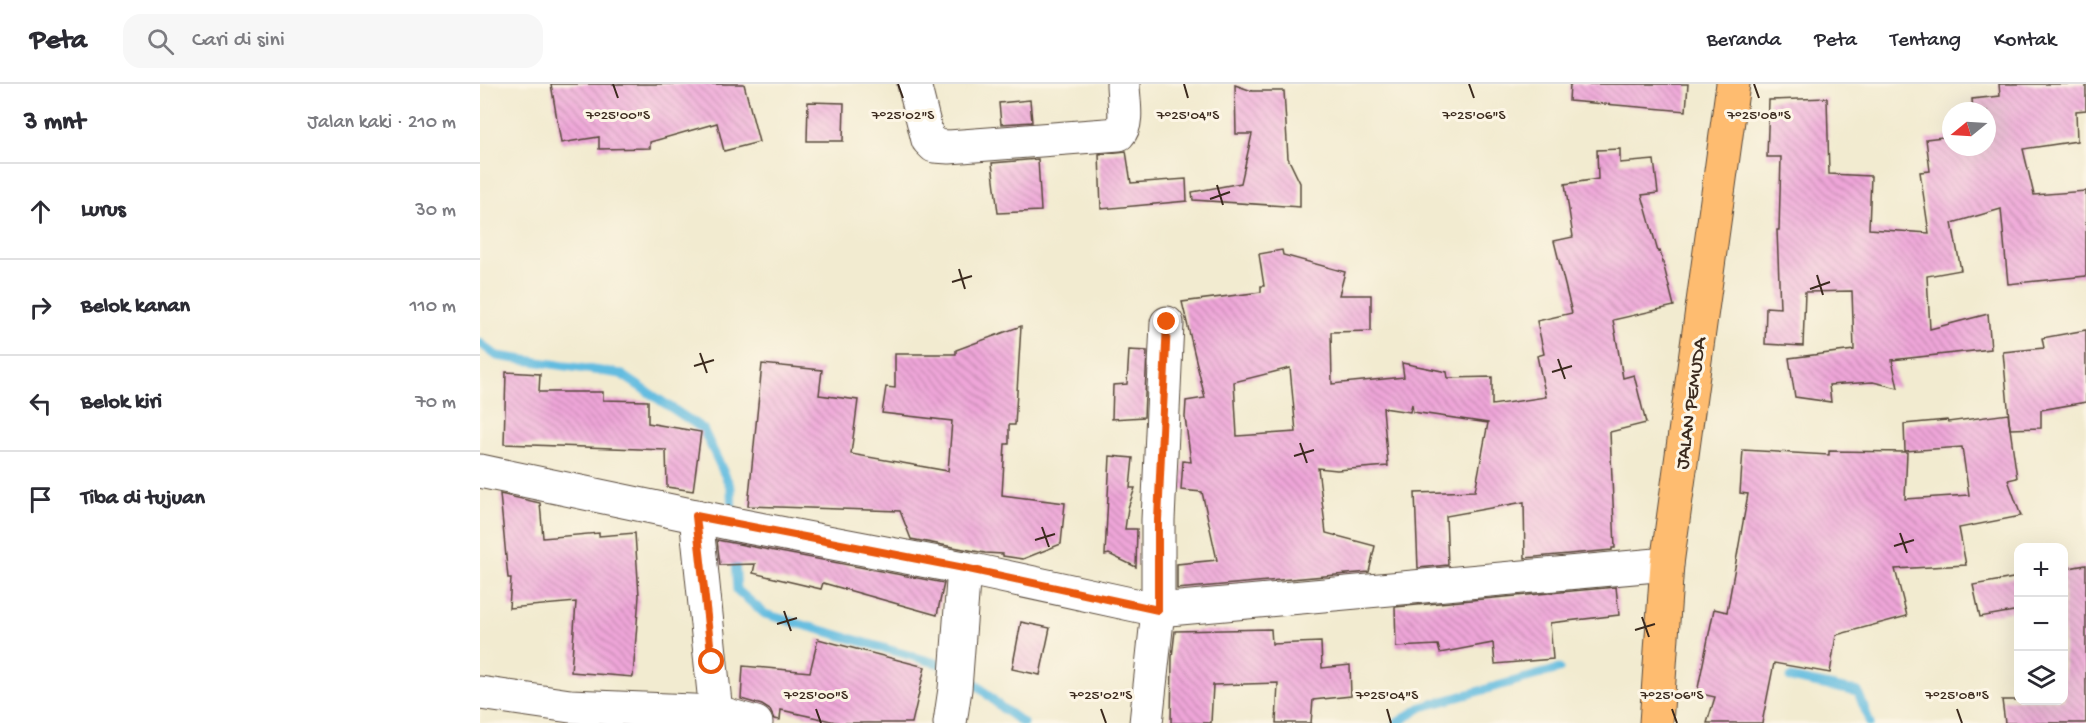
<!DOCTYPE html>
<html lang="id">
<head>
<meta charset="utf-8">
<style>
	:root { --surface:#fff; --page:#f7f7f7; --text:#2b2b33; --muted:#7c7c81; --line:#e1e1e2 }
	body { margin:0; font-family:"Gochi Hand",sans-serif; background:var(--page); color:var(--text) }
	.controls { position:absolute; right:18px; bottom:18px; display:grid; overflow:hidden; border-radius:12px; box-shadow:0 6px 24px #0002 }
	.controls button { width:54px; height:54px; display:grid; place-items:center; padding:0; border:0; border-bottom:2px solid var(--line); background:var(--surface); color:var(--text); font:30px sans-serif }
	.compass { position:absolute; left:1462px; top:18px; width:54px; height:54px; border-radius:50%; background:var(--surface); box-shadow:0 6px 24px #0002; rotate:252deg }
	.stop { position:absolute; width:18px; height:18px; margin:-14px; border:4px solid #ea580c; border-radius:50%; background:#fff }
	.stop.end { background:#ea580c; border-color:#fff; box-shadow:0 2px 6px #0008 }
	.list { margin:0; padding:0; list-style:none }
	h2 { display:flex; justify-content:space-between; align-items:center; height:78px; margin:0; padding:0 24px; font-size:26px }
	h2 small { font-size:20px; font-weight:400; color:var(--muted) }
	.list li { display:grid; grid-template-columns:39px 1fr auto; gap:18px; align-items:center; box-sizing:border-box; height:96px; padding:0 24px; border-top:2px solid var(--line) }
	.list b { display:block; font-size:22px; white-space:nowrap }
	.list em { font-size:20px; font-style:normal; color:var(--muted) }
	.icon { flex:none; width:33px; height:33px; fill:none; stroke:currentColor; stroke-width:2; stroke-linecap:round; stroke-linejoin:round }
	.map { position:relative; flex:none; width:1606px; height:639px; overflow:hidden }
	header { display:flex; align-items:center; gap:36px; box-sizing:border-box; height:84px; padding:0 30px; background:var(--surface); border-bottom:2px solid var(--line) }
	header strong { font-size:28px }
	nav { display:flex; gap:33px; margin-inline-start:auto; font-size:21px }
	.search { width:420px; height:54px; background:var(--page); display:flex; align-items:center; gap:15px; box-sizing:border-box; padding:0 21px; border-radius:18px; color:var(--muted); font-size:22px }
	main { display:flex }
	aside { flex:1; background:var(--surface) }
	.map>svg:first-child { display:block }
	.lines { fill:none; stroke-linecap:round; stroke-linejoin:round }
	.stream { stroke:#62bce0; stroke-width:9 }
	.building { fill:url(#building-back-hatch); fill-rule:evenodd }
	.minor-casing { stroke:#564739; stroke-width:35 }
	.major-casing { stroke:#564739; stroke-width:35 }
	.minor { stroke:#fff; stroke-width:33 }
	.major { stroke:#febc70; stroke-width:33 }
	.route { stroke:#ea580c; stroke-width:8 }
	.ticks { fill:none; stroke:#3b2a1e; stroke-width:2 }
	.labels { text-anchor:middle; stroke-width:6; stroke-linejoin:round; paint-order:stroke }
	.street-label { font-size:20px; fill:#3b2a1e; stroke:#fcf5e5 }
	.ticks-label { font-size:15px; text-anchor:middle; fill:#3b2a1e; stroke:#fcf5e5; stroke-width:6; stroke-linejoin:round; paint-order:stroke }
</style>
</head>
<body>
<header>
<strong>Peta</strong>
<div class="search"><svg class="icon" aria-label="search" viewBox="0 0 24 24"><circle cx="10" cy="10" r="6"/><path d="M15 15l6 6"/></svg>Cari di sini</div>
<nav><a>Beranda</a><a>Peta</a><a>Tentang</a><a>Kontak</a></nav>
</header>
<main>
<aside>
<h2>3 mnt<small>Jalan kaki · 210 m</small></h2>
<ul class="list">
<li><svg class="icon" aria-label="ahead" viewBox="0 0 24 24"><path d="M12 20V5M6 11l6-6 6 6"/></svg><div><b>Lurus</b></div><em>30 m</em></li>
<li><svg class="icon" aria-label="right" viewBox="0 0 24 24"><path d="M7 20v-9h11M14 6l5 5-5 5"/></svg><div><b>Belok kanan</b></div><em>110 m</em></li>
<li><svg class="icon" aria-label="left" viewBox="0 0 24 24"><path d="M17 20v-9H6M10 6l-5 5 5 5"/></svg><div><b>Belok kiri</b></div><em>70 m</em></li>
<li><svg class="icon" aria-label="arrive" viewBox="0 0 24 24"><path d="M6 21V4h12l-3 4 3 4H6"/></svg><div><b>Tiba di tujuan</b></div></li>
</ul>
</aside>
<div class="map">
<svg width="1606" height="639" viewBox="0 0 1606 639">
	<defs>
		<pattern id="building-back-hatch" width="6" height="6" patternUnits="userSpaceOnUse" patternTransform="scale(1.5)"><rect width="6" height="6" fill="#efa6d9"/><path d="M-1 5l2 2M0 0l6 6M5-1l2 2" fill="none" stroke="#c387af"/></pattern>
	</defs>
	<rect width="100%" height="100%" fill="#fcf5e5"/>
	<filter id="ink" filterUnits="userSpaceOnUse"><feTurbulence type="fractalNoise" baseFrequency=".0167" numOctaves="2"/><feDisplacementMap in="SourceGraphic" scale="12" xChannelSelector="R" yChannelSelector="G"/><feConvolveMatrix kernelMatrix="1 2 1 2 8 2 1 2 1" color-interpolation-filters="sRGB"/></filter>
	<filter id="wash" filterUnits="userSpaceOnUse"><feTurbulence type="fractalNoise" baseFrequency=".008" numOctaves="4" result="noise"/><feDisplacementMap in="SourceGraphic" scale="24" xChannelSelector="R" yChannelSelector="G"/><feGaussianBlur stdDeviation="1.35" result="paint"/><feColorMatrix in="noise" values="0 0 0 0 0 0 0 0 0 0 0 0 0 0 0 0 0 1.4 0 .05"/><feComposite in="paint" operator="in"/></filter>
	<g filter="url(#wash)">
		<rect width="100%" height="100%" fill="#f2ebd0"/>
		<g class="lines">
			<!-- stream -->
			<g class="stream">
				<polyline points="0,259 17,272 141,290 223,345 251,404 252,433"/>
				<polyline points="253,446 257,506 285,530 470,583"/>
				<polyline points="483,588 522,624 543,639"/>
				<polyline points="1310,594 1378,608 1390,639"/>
				<polyline points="917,639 942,623 1079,585"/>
			</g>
		</g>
		<g id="blocks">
			<!-- building -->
			<g class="building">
				<polygon points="71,0 264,0 279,58 244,67 237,39 170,58 170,64 119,65 119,53 81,59"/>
				<polygon points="1090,0 1208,0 1206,27 1089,17"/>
				<polygon points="1519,0 1606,0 1606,26 1596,27 1597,57 1543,65 1554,111 1606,107 1606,192 1528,200 1521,125 1472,139 1481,186 1447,192 1450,245 1508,230 1511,265 1412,276 1418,304 1393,298 1349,301 1351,318 1315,313 1309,274 1374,266 1372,207 1325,208 1323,262 1285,260 1286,223 1300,224 1297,146 1299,146 1301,73 1287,73 1289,16 1347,14 1349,90 1391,92 1389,145 1449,149 1440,88 1450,87 1446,55 1471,52 1471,63 1507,63 1507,27 1493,27 1492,15 1520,12"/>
				<polygon points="755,1 772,7 804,7 808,74 820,99 820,123 713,116 712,108 761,99 772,50 756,50"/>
				<polygon points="550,16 552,38 521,40 519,19"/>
				<polygon points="328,18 364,19 363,57 327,57"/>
				<path d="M1140 65V79L1174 76 1178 109 1162 111 1178 168 1180 167 1194 222 1133 236 1143 294 1154 291 1166 339 1130 348 1135 464H1132V466L1045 474 1044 418 966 432 968 481 938 484 935 409 995 407 1008 339 933 328 932 320 930 328 903 324 908 382 857 386 838 384 846 449 895 462 889 488 697 505V480L737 476 722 408 701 406 703 377 711 378 705 333 706 317 725 314 702 218 781 208V202H784L779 170 802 166 803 171 865 188 859 211H891V247L851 248 852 300 924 293 922 279 967 288 968 294 1012 293V321L1066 313 1057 272 1064 270 1057 237 1092 229 1074 157 1093 153 1085 100 1118 95 1117 66ZM810 284 816 348 757 352 754 298Z"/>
				<polygon points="646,67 651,99 706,95 707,117 621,125 619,70"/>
				<polygon points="558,75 561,127 518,129 512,79"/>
				<polygon points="541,242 535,341 529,341 529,360 525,360 522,411 585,419 581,460 543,475 523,472 523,470 505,469 431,455 420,427 268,422 282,280 342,286 339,311 378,316 371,370 468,387 472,337 402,329 406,303 415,304 415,270 476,270 476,266"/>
				<polygon points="1606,246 1606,318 1561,326 1561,344 1530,345 1523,268 1564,264 1562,254"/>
				<polygon points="649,266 667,267 664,333 632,335 633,301 647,300"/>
				<polygon points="26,288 60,290 59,308 123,308 123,316 168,317 168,339 221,348 213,407 187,403 186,366 24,360"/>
				<polygon points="1528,330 1537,394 1528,396 1541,432 1479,444 1486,481 1415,485 1427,532 1356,551 1350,589 1294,579 1282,639 1227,639 1235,613 1217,609 1234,525 1247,528 1268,410 1260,409 1263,366 1349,371 1349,367 1427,368 1425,415 1489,411 1482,363 1425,367 1424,340 1467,336 1468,338"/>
				<polygon points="630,372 653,374 650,404 655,404 648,424 645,445 657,445 656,483 629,470 625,471"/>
				<polygon points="20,410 60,419 63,454 119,449 119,452 155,449 159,512 153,593 91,588 96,518 29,524 31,494 28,494"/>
				<polygon points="237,456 464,499 457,531 343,499 341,505 273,489 275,480 240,481"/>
				<polygon points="1606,481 1606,639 1525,639 1522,616 1584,616 1584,485"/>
				<polygon points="1539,493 1539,526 1500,533 1493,501"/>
				<polygon points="1136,503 1139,531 1070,539 1073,575 1015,580 1013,559 960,569 958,561 916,563 915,523"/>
				<polygon points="541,538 570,544 560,591 532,585"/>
				<polygon points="791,545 792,560 841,558 842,584 870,581 871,612 833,616 831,639 796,639 798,599 733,601 731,639 691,639 692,573 695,547"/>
				<polygon points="338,555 445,583 432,639 360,639 301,626 300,636 294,635 290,626 282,621 261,615 263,582 330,588"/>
			</g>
		</g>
	</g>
	<g filter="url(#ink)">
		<use href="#blocks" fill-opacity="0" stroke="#564739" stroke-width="1.5"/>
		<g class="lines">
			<defs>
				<g id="minor">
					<path d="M434 0 448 56 454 62 469 63 639 50C649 40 643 14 643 0"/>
					<polyline points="0,387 263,442 484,484 678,526 1187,480"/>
					<polyline points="216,432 237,639"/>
					<polyline points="0,609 90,622 237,628 276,639"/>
					<polyline points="470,639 475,605 484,484"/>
					<polyline points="666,639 678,526 678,436 687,239"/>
				</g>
				<polyline id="major" points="1176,639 1187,480 1253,0"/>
			</defs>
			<!-- minor casing -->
			<use href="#minor" class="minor-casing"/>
			<!-- major casing -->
			<use href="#major" class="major-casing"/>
			<!-- minor -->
			<use href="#minor" class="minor"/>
			<!-- major -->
			<use href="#major" class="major"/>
		</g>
	</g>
	<g class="lines" filter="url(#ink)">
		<!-- route -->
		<polyline class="route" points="232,578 216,432 484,484 678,526 678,436 687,238"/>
	</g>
	<!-- ticks -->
	<path class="ticks" d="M133 0 138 14M418 0 423 14M704 0 708 14M989 0 994 14M1274 0 1279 14M737 101 743 121M730 115 750 108M479 185 485 205M1337 191 1343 211M472 198 492 192M1330 205 1350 198M220 269 227 289M1078 275 1085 295M214 282 234 276M1072 288 1092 282M820 359 827 379M814 372 834 366M562 443 569 463M1420 449 1427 469M555 456 575 450M1414 462 1434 456M304 527 311 547M1162 533 1169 553M297 540 317 534M1155 546 1175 540M336 625 341 639M621 625 626 639M907 625 911 639M1192 625 1197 639M1477 625 1482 639"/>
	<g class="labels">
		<!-- street labels -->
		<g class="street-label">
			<text transform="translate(1209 319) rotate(-82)" y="7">JALAN PEMUDA</text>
		</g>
	</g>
	<g class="ticks-label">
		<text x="138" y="35">7°25'00"S</text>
		<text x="423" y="35">7°25'02"S</text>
		<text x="708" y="35">7°25'04"S</text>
		<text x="994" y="35">7°25'06"S</text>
		<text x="1279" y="35">7°25'08"S</text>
		<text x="336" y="615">7°25'00"S</text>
		<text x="621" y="615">7°25'02"S</text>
		<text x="907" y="615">7°25'04"S</text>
		<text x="1192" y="615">7°25'06"S</text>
		<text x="1477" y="615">7°25'08"S</text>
	</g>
</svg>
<div class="controls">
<button>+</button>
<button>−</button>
<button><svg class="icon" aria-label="layers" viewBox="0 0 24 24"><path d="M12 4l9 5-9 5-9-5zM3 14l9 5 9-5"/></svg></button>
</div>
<svg class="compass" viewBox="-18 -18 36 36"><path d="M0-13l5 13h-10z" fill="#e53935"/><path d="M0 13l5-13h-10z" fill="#7c7c81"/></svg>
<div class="stop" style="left:232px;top:578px"></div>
<div class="stop end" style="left:687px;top:238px"></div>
</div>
</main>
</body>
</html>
